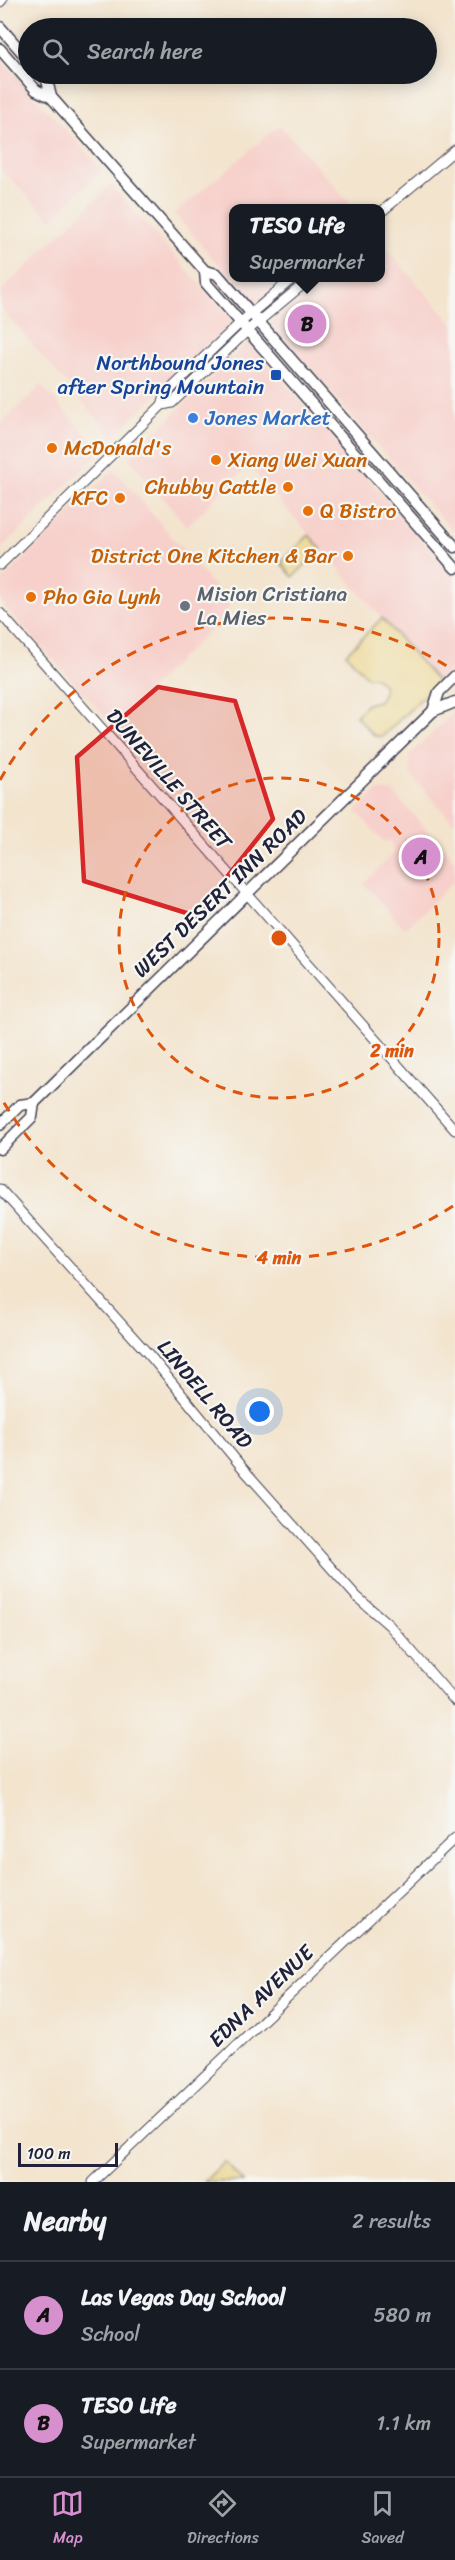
<!DOCTYPE html>
<html lang="en">
<head>
<meta charset="utf-8">
<style>
	:root { --surface:#171b24; --page:#242831; --text:#f1f3f6; --muted:#9ea1a6; --line:#363941; --accent:#d690ce }
	body { margin:0; font-family:Sriracha,sans-serif; background:var(--page); color:var(--text) }
	.scale { position:absolute; left:18px; bottom:15px; width:100px; box-sizing:border-box; padding-left:6px; border:3px solid #22223b; border-top:0; font-size:16px; line-height:21px; white-space:nowrap; color:#22223b; -webkit-text-stroke:4px #f6f6f2; paint-order:stroke }
	.you { position:absolute; left:260px; top:1412px; width:21px; height:21px; margin:-15px; border:4px solid #fff; border-radius:50%; background:#1a73e8; box-shadow:0 0 0 9px #1a73e833 }
	.badge { display:grid; place-items:center; width:39px; height:39px; border-radius:50%; background:var(--accent); color:#111; font-size:20px; font-weight:700 }
	.pin { position:absolute; translate:-50% -50%; border:3px solid #fff; box-shadow:0 2px 6px #0006 }
	.popup { position:absolute; left:229px; top:204px; width:156px; height:78px; box-sizing:border-box; display:grid; place-content:center; border-radius:12px; background:var(--surface); filter:drop-shadow(0 2px 4px #0005); font-size:20px; white-space:nowrap; color:var(--muted) }
	.popup b { font-size:22px; color:var(--text) }
	.popup::after { content:''; position:absolute; left:50%; top:100%; margin-left:-12px; border:12px solid transparent; border-top-color:var(--surface) }
	.list { margin:0; padding:0; list-style:none }
	h2 { display:flex; justify-content:space-between; align-items:center; height:78px; margin:0; padding:0 24px; font-size:26px }
	h2 small { font-size:20px; font-weight:400; color:var(--muted) }
	.list li { display:grid; grid-template-columns:39px 1fr auto; gap:18px; align-items:center; box-sizing:border-box; height:108px; padding:0 24px; border-top:2px solid var(--line) }
	.list b { display:block; font-size:22px; white-space:nowrap }
	.list p { margin:0; font-size:20px; white-space:nowrap; color:var(--muted) }
	.list em { font-size:20px; font-style:normal; color:var(--muted) }
	.icon { flex:none; width:33px; height:33px; fill:none; stroke:currentColor; stroke-width:2; stroke-linecap:round; stroke-linejoin:round }
	.map { position:relative; flex:none; width:455px; height:2182px; overflow:hidden }
	.search { position:absolute; background:var(--surface); box-shadow:0 3px 15px #0003; left:18px; right:18px; top:18px; height:66px; display:flex; align-items:center; gap:15px; box-sizing:border-box; padding:0 21px; border-radius:33px; color:var(--muted); font-size:22px }
	.sheet { height:294px; background:var(--surface) }
	nav { display:flex; justify-content:space-around; align-items:center; box-sizing:border-box; height:84px; border-top:2px solid var(--line); background:var(--surface); font-size:16px; color:var(--muted) }
	nav a { display:grid; justify-items:center; gap:3px }
	nav .on { color:var(--accent) }
	.map>svg:first-child { display:block }
	.built { fill:#f7d0cb }
	.sand { fill:#eeda9e; stroke:#887e6c; stroke-width:1.5 }
	.lines { fill:none; stroke-linecap:round; stroke-linejoin:round }
	.secondary-casing { stroke:#413f51; stroke-width:11 }
	.primary-casing { stroke:#413f51; stroke-width:13 }
	.secondary { stroke:#fff; stroke-width:9 }
	.primary { stroke:#fff; stroke-width:10 }
	.marked { fill:#d62828; fill-opacity:0.2; stroke:#d62828; stroke-width:4.5; stroke-linejoin:round }
	.ring { fill:none; stroke:#de560e; stroke-width:3; stroke-dasharray:10 8 }
	.transit-dot { fill:#1a4fb4; stroke:#f6f6f2; stroke-width:2 }
	.shop-dot { fill:#3f7fe0; stroke:#f6f6f2; stroke-width:2 }
	.food-dot { fill:#e8710a; stroke:#f6f6f2; stroke-width:2 }
	.worship-dot { fill:#6b7280; stroke:#f6f6f2; stroke-width:2 }
	.labels { text-anchor:middle; stroke-width:4.5; stroke-linejoin:round; paint-order:stroke }
	.transit-label { font-size:21px; fill:#164399; stroke:#f6f6f2; text-anchor:end }
	.shop-label { font-size:21px; fill:#366cbe; stroke:#f6f6f2; text-anchor:start }
	.food-label { font-size:21px; fill:#c56008; stroke:#f6f6f2; text-anchor:start }
	.worship-label { font-size:21px; fill:#5b616d; stroke:#f6f6f2; text-anchor:start }
	.street-label { font-size:21px; fill:#22223b; stroke:#f6f6f2 }
	.centre { fill:#de560e; stroke:#f6f6f2; stroke-width:3 }
	.ring-label { font-size:18px; text-anchor:middle; font-weight:bold; fill:#de560e; stroke:#f6f6f2; stroke-width:4.5; stroke-linejoin:round; paint-order:stroke }
</style>
</head>
<body>
<div class="map">
<svg width="455" height="2182" viewBox="0 0 455 2182">
	<rect width="100%" height="100%" fill="#f6f6f2"/>
	<filter id="ink" filterUnits="userSpaceOnUse"><feTurbulence type="fractalNoise" baseFrequency=".0167" numOctaves="2"/><feDisplacementMap in="SourceGraphic" scale="12" xChannelSelector="R" yChannelSelector="G"/><feConvolveMatrix kernelMatrix="1 2 1 2 8 2 1 2 1" color-interpolation-filters="sRGB"/></filter>
	<filter id="wash" filterUnits="userSpaceOnUse"><feTurbulence type="fractalNoise" baseFrequency=".008" numOctaves="4" result="noise"/><feDisplacementMap in="SourceGraphic" scale="24" xChannelSelector="R" yChannelSelector="G"/><feGaussianBlur stdDeviation="1.35" result="paint"/><feColorMatrix in="noise" values="0 0 0 0 0 0 0 0 0 0 0 0 0 0 0 0 0 1.4 0 .05"/><feComposite in="paint" operator="in"/></filter>
	<g filter="url(#wash)">
		<rect width="100%" height="100%" fill="#f3e4ce"/>
		<!-- built -->
		<g class="built">
			<polygon points="0,59 102,169 51,220 0,168"/>
			<polygon points="280,125 354,208 234,208 234,278 287,278 254,304 174,214"/>
			<polygon points="111,185 233,321 113,437 0,307 0,292"/>
			<polygon points="381,242 455,327 455,534 270,323 314,288 323,278 380,278"/>
			<polygon points="248,341 455,578 455,666 438,682 249,466 187,526 129,458"/>
			<polygon points="41,385 101,451 0,550 0,425"/>
			<polygon points="114,469 229,604 228,612 117,721 109,721 0,601 0,583"/>
			<polygon points="455,711 455,824 410,774 410,755"/>
			<polygon points="378,790 393,792 455,861 455,880 405,929 364,883 394,853 391,842 383,841 356,811"/>
		</g>
		<!-- sand -->
		<g class="sand">
			<polygon points="309,535 321,549 293,577 281,563"/>
			<polygon points="382,618 438,682 383,736 374,736 356,716 367,704 379,701 384,692 383,684 375,677 367,677 346,654"/>
			<polygon points="225,2162 243,2182 204,2182 224,2162"/>
		</g>
	</g>
	<g filter="url(#ink)">
		<g class="lines">
			<defs>
				<g id="secondary">
					<polyline points="0,2 2,0"/>
					<polyline points="380,213 455,150"/>
					<polyline points="162,405 172,403 247,331 300,287 304,278"/>
					<polyline points="0,565 162,405 165,395 174,386 240,323 293,278 297,278"/>
					<polyline points="0,613 455,1130"/>
					<polyline points="0,1189 151,1357 245,1471 357,1597 389,1625 455,1701"/>
					<polyline points="93,2182 455,1838"/>
				</g>
				<g id="primary">
					<polyline points="0,27 28,59"/>
					<polyline points="0,49 36,90 51,97 205,271 206,283 455,568"/>
					<polyline points="41,74 47,80 51,97"/>
					<polyline points="205,271 217,274 455,547"/>
					<polyline points="433,711 439,692 455,676"/>
					<polyline points="0,1125 20,1105 34,1103 433,711 455,702"/>
					<polyline points="0,1149 32,1117 34,1103"/>
				</g>
			</defs>
			<!-- secondary casing -->
			<use href="#secondary" class="secondary-casing"/>
			<!-- primary casing -->
			<use href="#primary" class="primary-casing"/>
			<!-- secondary -->
			<use href="#secondary" class="secondary"/>
			<!-- primary -->
			<use href="#primary" class="primary"/>
		</g>
	</g>
	<!-- marked area -->
	<path class="marked" d="M158 687 235 701 273 819 196 916 84 881 77 757Z"/>
	<!-- distance rings -->
	<g class="ring">
		<circle cx="279" cy="938" r="160"/>
		<path d="M453 1206A320 320 0 0 1 0 1096M0 780A320 320 0 0 1 453 670"/>
	</g>
	<!-- markers -->
	<rect class="transit-dot" x="270" y="369" width="12" height="12" rx="3"/>
	<circle class="shop-dot" cx="193" cy="418" r="6"/>
	<g class="food-dot">
		<circle cx="52" cy="448" r="6"/>
		<circle cx="216" cy="460" r="6"/>
		<circle cx="288" cy="487" r="6"/>
		<circle cx="120" cy="498" r="6"/>
		<circle cx="308" cy="511" r="6"/>
		<circle cx="348" cy="556" r="6"/>
		<circle cx="31" cy="597" r="6"/>
	</g>
	<circle class="worship-dot" cx="185" cy="606" r="6"/>
	<g class="labels">
		<!-- transit labels -->
		<g class="transit-label">
			<text x="264" y="370">Northbound Jones<tspan x="264" dy="24">after Spring Mountain</tspan></text>
		</g>
		<!-- shop labels -->
		<g class="shop-label">
			<text x="205" y="425">Jones Market</text>
		</g>
		<!-- food labels -->
		<g class="food-label">
			<text x="64" y="455">McDonald's</text>
			<text x="228" y="467">Xiang Wei Xuan</text>
			<text x="276" y="494" text-anchor="end">Chubby Cattle</text>
			<text x="108" y="505" text-anchor="end">KFC</text>
			<text x="320" y="518">Q Bistro</text>
			<text x="336" y="563" text-anchor="end">District One Kitchen &amp; Bar</text>
			<text x="43" y="604">Pho Gia Lynh</text>
		</g>
		<!-- worship labels -->
		<g class="worship-label">
			<text x="197" y="601">Mision Cristiana<tspan x="197" dy="24">La Mies</tspan></text>
		</g>
		<!-- street labels -->
		<g class="street-label">
			<text transform="translate(169 779) rotate(49)" y="7">DUNEVILLE STREET</text>
			<text transform="translate(220 893) rotate(-44)" y="7">WEST DESERT INN ROAD</text>
			<text transform="translate(205 1394) rotate(50)" y="7">LINDELL ROAD</text>
			<text transform="translate(261 1996) rotate(-44)" y="7">EDNA AVENUE</text>
		</g>
	</g>
	<circle cx="279" cy="938" r="9" class="centre"/>
	<g class="ring-label">
		<text x="392" y="1057">2 min</text>
		<text x="279" y="1264">4 min</text>
	</g>
</svg>
<div class="scale">100 m</div>
<div class="you"></div>
<div class="pin badge" style="left:421px;top:857px">A</div>
<div class="pin badge" style="left:307px;top:324px">B</div>
<div class="popup"><b>TESO Life</b>Supermarket</div>
<div class="search"><svg class="icon" aria-label="search" viewBox="0 0 24 24"><circle cx="10" cy="10" r="6"/><path d="M15 15l6 6"/></svg>Search here</div>
</div>
<section class="sheet">
<h2>Nearby<small>2 results</small></h2>
<ul class="list">
<li><span class="badge">A</span><div><b>Las Vegas Day School</b><p>School</p></div><em>580 m</em></li>
<li><span class="badge">B</span><div><b>TESO Life</b><p>Supermarket</p></div><em>1.1 km</em></li>
</ul>
</section>
<nav>
<a class="on"><svg class="icon" aria-label="map" viewBox="0 0 24 24"><path d="M3 6l6-2 6 2 6-2v14l-6 2-6-2-6 2zM9 4v14M15 6v14"/></svg>Map</a>
<a><svg class="icon" aria-label="directions" viewBox="0 0 24 24"><path d="M12 3l9 9-9 9-9-9zM9 14v-3h6M13 9l2 2-2 2"/></svg>Directions</a>
<a><svg class="icon" aria-label="saved" viewBox="0 0 24 24"><path d="M7 4h10v16l-5-4-5 4z"/></svg>Saved</a>
</nav>
</body>
</html>
